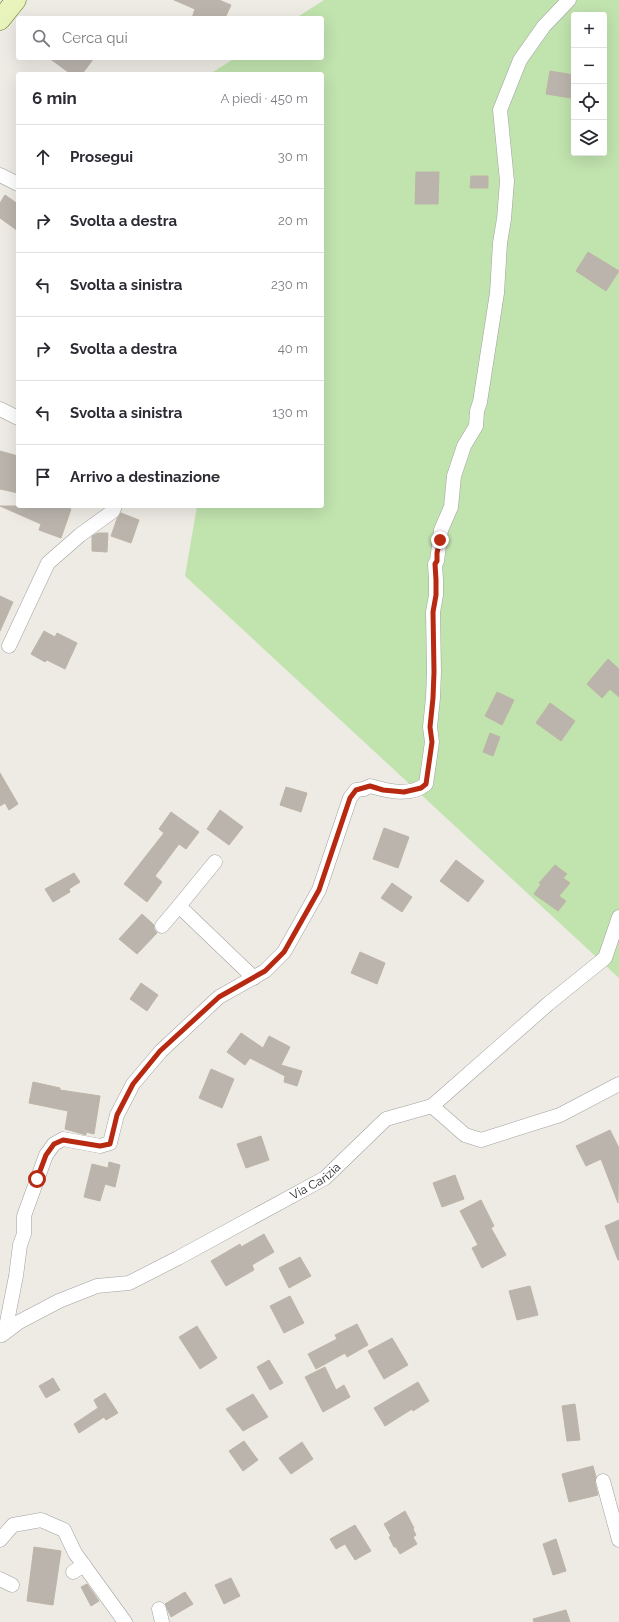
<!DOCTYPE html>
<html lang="it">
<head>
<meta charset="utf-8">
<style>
	:root { --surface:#fff; --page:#f2f2f3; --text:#2b2b33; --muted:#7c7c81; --line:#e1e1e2 }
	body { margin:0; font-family:Raleway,sans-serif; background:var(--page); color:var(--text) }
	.controls { position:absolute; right:12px; top:12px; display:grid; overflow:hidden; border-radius:4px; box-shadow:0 4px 16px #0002 }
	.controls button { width:36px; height:36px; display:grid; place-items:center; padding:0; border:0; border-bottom:1px solid var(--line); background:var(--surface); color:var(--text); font:20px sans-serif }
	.stop { position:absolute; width:12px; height:12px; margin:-9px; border:3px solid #b82912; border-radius:50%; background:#fff }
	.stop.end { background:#b82912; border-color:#fff; box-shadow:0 1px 4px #0008 }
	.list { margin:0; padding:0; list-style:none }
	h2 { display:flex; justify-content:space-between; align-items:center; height:52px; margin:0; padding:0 16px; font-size:17px }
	h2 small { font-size:13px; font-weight:400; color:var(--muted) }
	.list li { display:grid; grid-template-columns:26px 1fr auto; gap:12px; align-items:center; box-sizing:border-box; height:64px; padding:0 16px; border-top:1px solid var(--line) }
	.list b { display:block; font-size:15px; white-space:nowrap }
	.list em { font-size:13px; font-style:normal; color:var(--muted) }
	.icon { flex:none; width:22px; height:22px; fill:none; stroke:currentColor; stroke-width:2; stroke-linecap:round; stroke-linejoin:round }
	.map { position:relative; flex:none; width:619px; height:1622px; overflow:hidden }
	.search { position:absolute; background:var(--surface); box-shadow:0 4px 16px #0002; left:16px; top:16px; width:308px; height:44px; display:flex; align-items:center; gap:10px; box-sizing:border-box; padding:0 14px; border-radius:4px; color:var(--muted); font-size:15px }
	.panel { position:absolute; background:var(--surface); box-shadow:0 4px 16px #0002; left:16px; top:72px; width:308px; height:436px; border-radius:4px }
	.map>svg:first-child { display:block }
	.grass { fill:#c1e3ae; fill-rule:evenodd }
	.building { fill:#bab4ad; stroke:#beb4a7 }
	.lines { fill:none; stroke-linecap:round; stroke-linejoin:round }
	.minor-casing { stroke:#a1a1a1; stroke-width:15 }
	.secondary-casing { stroke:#536a0e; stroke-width:21 }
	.minor { stroke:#fff; stroke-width:14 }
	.secondary { stroke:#e9f3bc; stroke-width:20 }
	.route { stroke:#b82912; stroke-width:5 }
	.labels { text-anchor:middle; stroke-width:3.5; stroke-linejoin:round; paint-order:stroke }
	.street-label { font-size:12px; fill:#1d1d1d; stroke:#fff }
</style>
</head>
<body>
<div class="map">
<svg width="619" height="1622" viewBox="0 0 619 1622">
	<rect width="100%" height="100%" fill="#edebe4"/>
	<!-- grass -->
	<path class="grass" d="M324 0H619V978L185 576 197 506H322V74H210L235 58H322V18H296ZM574 15H604V153H574Z"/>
	<!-- building -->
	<g class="building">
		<polygon points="174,0 219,0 231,5 225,18 192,18 195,9"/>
		<polygon points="49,58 94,58 82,74 71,74"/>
		<polygon points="550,71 574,75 571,98 546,94"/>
		<polygon points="416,172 439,172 438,204 415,204"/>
		<polygon points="471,176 488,176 488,188 470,188"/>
		<polygon points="5,195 18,204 18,231 0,218 0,203"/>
		<polygon points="588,252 619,271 606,291 576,271"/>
		<polygon points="0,451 18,456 18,493 0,489"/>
		<polygon points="0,506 63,506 71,509 61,538 39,530 41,524"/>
		<polygon points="121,513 139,520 131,543 111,536 117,519"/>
		<polygon points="98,533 108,533 107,552 92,551 92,536"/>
		<polygon points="0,596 13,602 0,631"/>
		<polygon points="44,631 55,637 57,633 77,643 65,669 47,660 45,662 31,654"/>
		<polygon points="608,659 619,669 619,697 610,689 602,698 587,684"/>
		<polygon points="497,692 514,700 502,725 485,716"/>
		<polygon points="550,703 575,721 561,741 536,723"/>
		<polygon points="490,733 500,737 493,756 483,752"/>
		<polygon points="0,773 18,804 9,810 5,803 0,806"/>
		<polygon points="286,787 307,793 301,812 280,805"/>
		<polygon points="220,810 243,827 229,845 207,829"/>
		<polygon points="171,812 199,832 186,849 179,844 155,876 162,882 147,902 124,884 164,833 159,829"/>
		<polygon points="384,828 409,837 398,868 373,859"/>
		<polygon points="456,860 484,881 468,902 440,881"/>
		<polygon points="555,865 567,874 563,878 570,883 559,896 566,901 558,911 534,894 541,884 539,883"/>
		<polygon points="74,873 80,882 69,889 70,892 53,902 45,889"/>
		<polygon points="392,883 412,897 402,912 381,898"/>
		<polygon points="142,914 154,925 154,929 157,933 137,954 119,939"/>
		<polygon points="360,952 385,963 377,984 351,973"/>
		<polygon points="141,983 158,995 147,1011 130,999"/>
		<polygon points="241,1033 263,1048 269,1036 290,1047 281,1065 302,1071 297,1086 284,1082 285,1076 250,1058 245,1065 227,1052"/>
		<polygon points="211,1069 234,1079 222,1108 199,1098"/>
		<polygon points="33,1082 60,1088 60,1090 100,1096 94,1134 86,1132 86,1135 65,1129 68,1111 29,1103"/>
		<polygon points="610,1130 619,1148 618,1203 601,1159 586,1166 576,1146"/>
		<polygon points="261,1136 269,1160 246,1168 237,1144"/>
		<polygon points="109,1162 120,1165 115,1187 105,1184 100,1201 84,1197 92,1164 108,1168"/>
		<polygon points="455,1175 464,1199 442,1207 433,1183"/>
		<polygon points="481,1200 494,1226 491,1228 506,1255 482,1268 472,1248 478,1245 460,1211"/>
		<polygon points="619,1220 619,1260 618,1260 605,1226"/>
		<polygon points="264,1234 274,1252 252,1265 254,1270 226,1286 211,1261 240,1244 241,1247"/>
		<polygon points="300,1257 311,1276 289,1288 279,1268"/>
		<polygon points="530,1286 538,1315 517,1320 509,1291"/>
		<polygon points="290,1296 304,1323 284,1333 270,1306"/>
		<polygon points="357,1324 368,1345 347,1357 345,1353 316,1369 308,1354 337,1339 335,1335"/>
		<polygon points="197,1326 217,1358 200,1369 179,1337"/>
		<polygon points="392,1338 408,1365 384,1379 368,1351"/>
		<polygon points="269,1360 283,1383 270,1390 257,1367"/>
		<polygon points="325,1367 336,1390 344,1385 350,1397 323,1412 305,1377"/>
		<polygon points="53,1378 60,1390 46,1398 39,1386"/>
		<polygon points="418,1382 429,1401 413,1411 412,1409 385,1426 374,1408"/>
		<polygon points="105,1393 118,1413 106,1420 104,1417 79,1433 74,1424 98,1408 94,1400"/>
		<polygon points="253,1394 268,1417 243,1431 226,1409"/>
		<polygon points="575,1404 580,1440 567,1441 562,1406"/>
		<polygon points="244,1441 258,1460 243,1471 229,1451"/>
		<polygon points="302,1442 313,1459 291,1474 279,1458"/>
		<polygon points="593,1466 596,1477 595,1483 598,1495 569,1502 562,1474"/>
		<polygon points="405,1511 414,1528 413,1529 416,1535 413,1537 417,1544 400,1554 396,1547 394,1547 389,1537 391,1536 384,1524"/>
		<polygon points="355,1525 371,1551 355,1560 345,1544 336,1549 330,1539"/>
		<polygon points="556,1539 566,1571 553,1575 543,1544"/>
		<polygon points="34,1547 61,1551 53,1605 27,1601"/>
		<polygon points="231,1578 240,1596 224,1604 215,1585"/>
		<polygon points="87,1584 99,1601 91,1606 81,1587"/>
		<polygon points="185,1592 193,1604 171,1617 165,1604"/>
		<polygon points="566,1610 570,1622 534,1622 533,1619"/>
	</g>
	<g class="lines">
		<defs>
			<g id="minor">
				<polyline points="0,175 18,184"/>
				<polyline points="0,409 18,418"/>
				<polyline points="9,646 48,563 80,535 113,511 115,506"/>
				<polyline points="215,862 179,906 254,978"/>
				<polyline points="162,926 179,906"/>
				<polyline points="432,1106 548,1004 605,958 619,917"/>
				<path d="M5 1332 16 1276 20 1245 24 1234V1216L46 1155 54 1144 63 1139 100 1146 110 1143 117 1115 133 1084 161 1051 219 997 265 971 284 952 319 890 350 798 356 790 364 789 370 786C388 791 410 797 426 784L432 742 430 727 433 698 434 672 433 612 436 595V580L435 564 437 561 441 530 451 507 454 476 464 446 476 426 477 411 480 402 497 293 500 243 504 219 507 181 500 110 520 60 544 26 569 0"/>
				<path id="s1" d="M2 1335 19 1322 59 1301 97 1286 129 1283 178 1258 325 1178 386 1119 432 1106 465 1135 481 1140 560 1115 619 1084"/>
				<polyline points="603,1481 619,1540"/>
				<polyline points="0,1540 13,1525 41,1520 64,1530 75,1553 125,1622"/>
				<polyline points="73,1572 84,1565"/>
				<polyline points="0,1579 12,1585"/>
				<polyline points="159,1609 162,1622"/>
			</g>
			<polyline id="secondary" points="0,20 16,0"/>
		</defs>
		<!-- minor casing -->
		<use href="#minor" class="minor-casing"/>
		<!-- secondary casing -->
		<use href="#secondary" class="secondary-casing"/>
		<!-- minor -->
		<use href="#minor" class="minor"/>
		<!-- secondary -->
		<use href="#secondary" class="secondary"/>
	</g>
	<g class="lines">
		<!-- route -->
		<polyline class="route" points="37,1179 46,1155 54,1144 63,1140 100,1146 110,1144 117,1115 133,1084 160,1051 219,997 265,971 284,952 319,890 350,798 356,790 370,786 383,790 404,792 421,788 426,784 432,742 430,727 433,698 434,672 433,612 436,595 436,580 435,564 437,561 437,553 440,540"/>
	</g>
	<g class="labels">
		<!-- street labels -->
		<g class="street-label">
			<text dy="4" stroke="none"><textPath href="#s1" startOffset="352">Via Carizia</textPath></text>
		</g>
	</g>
</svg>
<div class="controls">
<button>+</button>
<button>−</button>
<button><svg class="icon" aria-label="locate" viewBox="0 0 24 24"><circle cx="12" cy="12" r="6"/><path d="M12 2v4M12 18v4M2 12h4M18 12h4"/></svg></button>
<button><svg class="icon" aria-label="layers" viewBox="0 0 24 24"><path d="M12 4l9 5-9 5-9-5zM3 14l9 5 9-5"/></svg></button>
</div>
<div class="stop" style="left:37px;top:1179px"></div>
<div class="stop end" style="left:440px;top:540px"></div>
<div class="search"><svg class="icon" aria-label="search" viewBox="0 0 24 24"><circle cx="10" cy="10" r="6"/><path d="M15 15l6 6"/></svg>Cerca qui</div>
<section class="panel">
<h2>6 min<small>A piedi · 450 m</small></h2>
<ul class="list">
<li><svg class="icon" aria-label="ahead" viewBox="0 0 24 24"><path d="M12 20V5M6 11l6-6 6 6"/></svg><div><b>Prosegui</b></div><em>30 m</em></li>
<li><svg class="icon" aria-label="right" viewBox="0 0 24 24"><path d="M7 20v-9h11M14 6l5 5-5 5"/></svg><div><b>Svolta a destra</b></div><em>20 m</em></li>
<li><svg class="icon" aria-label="left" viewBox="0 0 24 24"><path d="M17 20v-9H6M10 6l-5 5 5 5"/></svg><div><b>Svolta a sinistra</b></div><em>230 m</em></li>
<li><svg class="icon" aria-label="right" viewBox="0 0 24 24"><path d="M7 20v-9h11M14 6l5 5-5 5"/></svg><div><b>Svolta a destra</b></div><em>40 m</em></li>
<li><svg class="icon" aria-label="left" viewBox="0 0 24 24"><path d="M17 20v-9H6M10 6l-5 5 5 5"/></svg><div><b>Svolta a sinistra</b></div><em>130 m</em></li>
<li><svg class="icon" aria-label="arrive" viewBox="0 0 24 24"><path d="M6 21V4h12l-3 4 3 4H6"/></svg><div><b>Arrivo a destinazione</b></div></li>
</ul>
</section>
</div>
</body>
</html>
